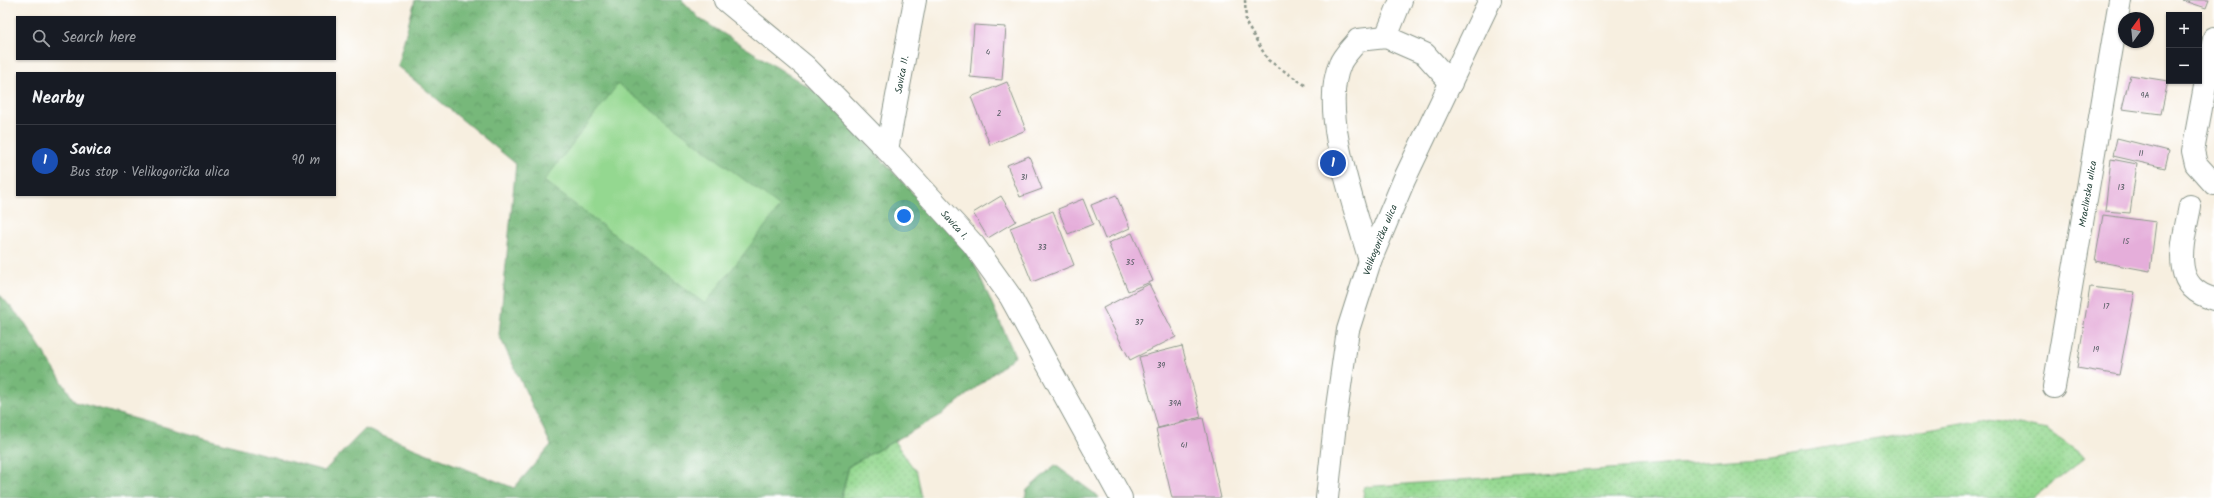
<!DOCTYPE html>
<html lang="en">
<head>
<meta charset="utf-8">
<style>
	:root { --surface:#171b24; --page:#20242c; --text:#f1f3f6; --muted:#9ea1a6; --line:#363941; --accent:#ea580c }
	body { margin:0; font-family:Kalam,sans-serif; background:var(--page); color:var(--text) }
	.controls { position:absolute; right:12px; top:12px; display:grid; overflow:hidden; border-radius:0px; box-shadow:0 1px 3px #0004 }
	.controls button { width:36px; height:36px; display:grid; place-items:center; padding:0; border:0; border-bottom:1px solid var(--line); background:var(--surface); color:var(--text); font:20px sans-serif }
	.compass { position:absolute; left:2118px; top:12px; width:36px; height:36px; border-radius:50%; background:var(--surface); box-shadow:0 1px 3px #0004; rotate:15deg }
	.you { position:absolute; left:904px; top:216px; width:14px; height:14px; margin:-10px; border:3px solid #fff; border-radius:50%; background:#1a73e8; box-shadow:0 0 0 6px #1a73e833 }
	.badge { display:grid; place-items:center; width:26px; height:26px; border-radius:50%; background:var(--accent); color:#fff; font-size:13px; font-weight:700 }
	.pin { position:absolute; translate:-50% -50%; border:2px solid #fff; box-shadow:0 1px 4px #0006 }
	.list { margin:0; padding:0; list-style:none }
	h2 { display:flex; justify-content:space-between; align-items:center; height:52px; margin:0; padding:0 16px; font-size:17px }
	h2 small { font-size:13px; font-weight:400; color:var(--muted) }
	.list li { display:grid; grid-template-columns:26px 1fr auto; gap:12px; align-items:center; box-sizing:border-box; height:72px; padding:0 16px; border-top:1px solid var(--line) }
	.list b { display:block; font-size:15px; white-space:nowrap }
	.list p { margin:0; font-size:13px; white-space:nowrap; color:var(--muted) }
	.list em { font-size:13px; font-style:normal; color:var(--muted) }
	.icon { flex:none; width:22px; height:22px; fill:none; stroke:currentColor; stroke-width:2; stroke-linecap:round; stroke-linejoin:round }
	.map { position:relative; flex:none; width:2214px; height:498px; overflow:hidden }
	.search { position:absolute; background:var(--surface); box-shadow:0 1px 3px #0004; left:16px; top:16px; width:320px; height:44px; display:flex; align-items:center; gap:10px; box-sizing:border-box; padding:0 14px; border-radius:0px; color:var(--muted); font-size:15px }
	.panel { position:absolute; background:var(--surface); box-shadow:0 1px 3px #0004; left:16px; top:72px; width:320px; height:124px; border-radius:0px }
	.map>svg:first-child { display:block }
	.grass { fill:url(#grass-dots); stroke:#5a8a62 }
	.forest { fill:url(#forest-crowns); stroke:#4b7a57 }
	.pitch { fill:#94d890; stroke:#5a8a62 }
	.building { fill:#e5aeda }
	.lines { fill:none; stroke-linecap:round; stroke-linejoin:round }
	.minor-casing { stroke:#8b968a; stroke-width:24 }
	.path { stroke:#8b968a; stroke-width:2.5; stroke-dasharray:3 3; stroke-linecap:butt }
	.minor { stroke:#fff; stroke-width:22 }
	.labels { text-anchor:middle; stroke-width:3; stroke-linejoin:round; paint-order:stroke }
	.number-label { font-size:8px; fill:#50595e }
	.street-label { font-size:10px; fill:#1f3d34; stroke:#fff }
</style>
</head>
<body>
<div class="map">
<svg width="2214" height="498" viewBox="0 0 2214 498">
	<defs>
		<pattern id="grass-dots" width="8" height="8" patternUnits="userSpaceOnUse"><rect width="8" height="8" fill="#94d890"/><path d="M2 2h.1M6 6h.1" fill="none" stroke="#7fba7d" stroke-width="1.8" stroke-linecap="round"/></pattern>
		<pattern id="forest-crowns" width="20" height="18" patternUnits="userSpaceOnUse"><rect width="20" height="18" fill="#77b87a"/><path d="M2 6a3 3 0 1 1 6 0M12 15a3 3 0 1 1 6 0" fill="none" stroke="#619765"/></pattern>
	</defs>
	<rect width="100%" height="100%" fill="#fff"/>
	<filter id="ink" filterUnits="userSpaceOnUse"><feTurbulence type="fractalNoise" baseFrequency=".025" numOctaves="2"/><feDisplacementMap in="SourceGraphic" scale="8" xChannelSelector="R" yChannelSelector="G"/><feConvolveMatrix kernelMatrix="1 2 1 2 8 2 1 2 1" color-interpolation-filters="sRGB"/></filter>
	<filter id="wash" filterUnits="userSpaceOnUse"><feTurbulence type="fractalNoise" baseFrequency=".012" numOctaves="4" result="noise"/><feDisplacementMap in="SourceGraphic" scale="16" xChannelSelector="R" yChannelSelector="G"/><feGaussianBlur stdDeviation="0.9" result="paint"/><feColorMatrix in="noise" values="0 0 0 0 0 0 0 0 0 0 0 0 0 0 0 0 0 1.4 0 .05"/><feComposite in="paint" operator="in"/></filter>
	<g filter="url(#wash)">
		<rect width="100%" height="100%" fill="#f7efe0"/>
		<!-- grass -->
		<g class="grass">
			<polygon points="1984,419 2047,430 2085,457 2033,498 1363,498 1364,487 1772,457"/>
			<polygon points="894,441 917,473 922,498 841,498 849,466"/>
		</g>
		<!-- forest -->
		<g class="forest">
			<polygon points="415,0 682,0 700,19 824,97 971,256 1015,356 943,414 849,466 841,498 0,498 0,295 25,323 75,402 324,471 365,429 514,488 551,445 499,335 516,164 397,66"/>
			<polygon points="1055,465 1098,496 1099,498 1025,498 1027,490"/>
		</g>
		<!-- pitch -->
		<polygon class="pitch" points="618,84 780,207 705,304 544,181"/>
		<g id="blocks">
			<!-- building -->
			<g class="building">
				<polygon points="2182,0 2209,0 2206,8"/>
				<polygon points="974,25 1006,27 1002,80 970,77"/>
				<polygon points="2130,75 2168,81 2161,114 2122,109"/>
				<polygon points="1007,82 1026,130 990,145 971,97"/>
				<polygon points="2117,138 2169,151 2165,168 2113,156"/>
				<polygon points="1029,156 1042,189 1020,197 1007,165"/>
				<polygon points="2111,159 2137,164 2130,213 2105,211"/>
				<polygon points="1116,195 1130,228 1105,239 1091,205"/>
				<polygon points="1001,196 1016,221 988,238 973,213"/>
				<polygon points="1083,199 1093,224 1068,234 1058,209"/>
				<polygon points="1053,211 1074,265 1032,282 1010,228"/>
				<polygon points="2103,215 2156,222 2150,271 2095,261"/>
				<polygon points="1132,233 1153,281 1128,291 1108,243"/>
				<polygon points="1149,284 1176,337 1130,360 1103,308"/>
				<polygon points="2090,287 2135,292 2119,375 2077,368"/>
				<polygon points="1182,346 1201,417 1158,428 1139,357"/>
				<polygon points="1203,418 1221,498 1172,498 1156,429"/>
			</g>
		</g>
	</g>
	<g filter="url(#ink)">
		<use href="#blocks" fill-opacity="0" stroke="#8b968a" stroke-width="1"/>
		<g class="lines">
			<defs>
				<g id="minor">
					<path id="s1" d="M725 0 805 66 887 150 973 244 1010 296 1121 498"/>
					<polyline points="1386,37 1401,0"/>
					<polyline points="2214,38 2193,151 2196,164 2214,184"/>
					<path id="s2" d="M887 150 915 0"/>
					<path d="M2190 206C2184 240 2167 287 2214 299"/>
					<path d="M1370 261C1356 210 1319 112 1340 64 1343 56 1352 48 1358 40L1386 37 1425 54 1451 83"/>
					<path id="s3" d="M2054 387 2120 0"/>
					<path id="s4" d="M1327 498 1336 414 1348 330 1370 261 1404 180 1490 0"/>
				</g>
			</defs>
			<!-- minor casing -->
			<use href="#minor" class="minor-casing"/>
			<!-- path -->
			<polyline class="path" points="1245,0 1246,23 1268,60 1305,85 1308,85"/>
			<!-- minor -->
			<use href="#minor" class="minor"/>
		</g>
	</g>
	<g class="labels">
		<!-- number labels -->
		<g class="number-label">
			<text x="988" y="55">4</text>
			<text x="2145" y="98">9A</text>
			<text x="999" y="116">2</text>
			<text x="2141" y="156">11</text>
			<text x="1024" y="180">31</text>
			<text x="2121" y="190">13</text>
			<text x="2126" y="244">15</text>
			<text x="1042" y="250">33</text>
			<text x="1130" y="265">35</text>
			<text x="2106" y="309">17</text>
			<text x="1139" y="325">37</text>
			<text x="2096" y="352">19</text>
			<text x="1161" y="368">39</text>
			<text x="1175" y="406">39A</text>
			<text x="1184" y="448">41</text>
		</g>
		<!-- street labels -->
		<g class="street-label">
			<text dy="4" stroke="none"><textPath href="#s2" startOffset="77">Savica II.</textPath></text>
			<text dy="4" stroke="none"><textPath href="#s3" startOffset="196">Mraclinska ulica</textPath></text>
			<text dy="4" stroke="none"><textPath href="#s1" startOffset="322">Savica I.</textPath></text>
			<text dy="4" stroke="none"><textPath href="#s4" startOffset="265">Velikogorička ulica</textPath></text>
		</g>
	</g>
</svg>
<div class="controls">
<button>+</button>
<button>−</button>
</div>
<svg class="compass" viewBox="-18 -18 36 36"><path d="M0-13l5 13h-10z" fill="#e53935"/><path d="M0 13l5-13h-10z" fill="#9ea1a6"/></svg>
<div class="you"></div>
<div class="pin badge" style="left:1333px;top:163px;background:#1a4fb4">1</div>
<div class="search"><svg class="icon" aria-label="search" viewBox="0 0 24 24"><circle cx="10" cy="10" r="6"/><path d="M15 15l6 6"/></svg>Search here</div>
<section class="panel">
<h2>Nearby<small></small></h2>
<ul class="list">
<li><span class="badge" style="background:#1a4fb4">1</span><div><b>Savica</b><p>Bus stop · Velikogorička ulica</p></div><em>90 m</em></li>
</ul>
</section>
</div>
</body>
</html>
